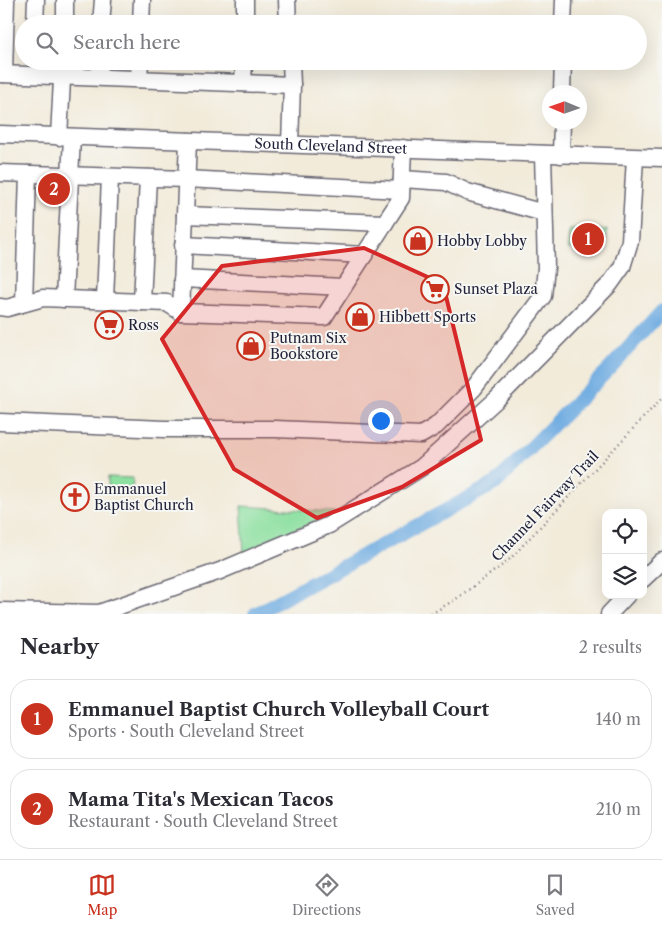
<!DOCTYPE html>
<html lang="en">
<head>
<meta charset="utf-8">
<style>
	:root { --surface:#fff; --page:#f7f7f7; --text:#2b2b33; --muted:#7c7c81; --line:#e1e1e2; --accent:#c8321e }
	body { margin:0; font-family:"Libre Caslon Text",serif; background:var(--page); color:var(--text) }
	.controls { position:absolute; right:15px; bottom:15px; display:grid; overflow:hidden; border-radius:10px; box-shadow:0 5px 20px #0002 }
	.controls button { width:45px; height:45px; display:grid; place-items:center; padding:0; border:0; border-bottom:1px solid var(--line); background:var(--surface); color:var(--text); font:25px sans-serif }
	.compass { position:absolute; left:542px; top:85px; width:45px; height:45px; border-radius:50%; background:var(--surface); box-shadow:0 5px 20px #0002; rotate:272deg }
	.you { position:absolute; left:380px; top:420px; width:18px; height:18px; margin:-12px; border:4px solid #fff; border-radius:50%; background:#1a73e8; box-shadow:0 0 0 8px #1a73e833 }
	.badge { display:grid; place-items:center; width:32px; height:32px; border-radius:50%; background:var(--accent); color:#fff; font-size:16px; font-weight:700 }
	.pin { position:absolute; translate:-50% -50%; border:2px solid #fff; box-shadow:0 1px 5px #0006 }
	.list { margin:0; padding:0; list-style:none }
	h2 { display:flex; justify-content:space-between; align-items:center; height:65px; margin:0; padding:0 20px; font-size:21px }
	h2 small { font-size:16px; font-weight:400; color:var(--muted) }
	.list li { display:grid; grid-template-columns:32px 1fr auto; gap:15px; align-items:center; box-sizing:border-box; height:80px; margin:0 10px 10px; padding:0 10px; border:1px solid var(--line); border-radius:20px }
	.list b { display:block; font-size:19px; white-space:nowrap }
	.list p { margin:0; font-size:16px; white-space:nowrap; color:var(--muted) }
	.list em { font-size:16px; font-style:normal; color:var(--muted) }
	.icon { flex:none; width:28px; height:28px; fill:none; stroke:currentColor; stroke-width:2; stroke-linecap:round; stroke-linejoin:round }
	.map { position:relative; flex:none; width:662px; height:614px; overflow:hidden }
	.search { position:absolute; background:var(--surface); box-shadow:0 5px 20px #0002; left:15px; right:15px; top:15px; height:55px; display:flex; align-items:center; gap:12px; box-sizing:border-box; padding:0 18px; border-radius:28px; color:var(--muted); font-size:19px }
	.sheet { height:245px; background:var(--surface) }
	nav { display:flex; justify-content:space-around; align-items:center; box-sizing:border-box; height:70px; border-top:1px solid var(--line); background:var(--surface); font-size:14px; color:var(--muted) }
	nav a { display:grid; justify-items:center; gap:2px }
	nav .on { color:var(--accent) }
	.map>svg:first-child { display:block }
	.park { fill:#8ee0a1; stroke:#58816e }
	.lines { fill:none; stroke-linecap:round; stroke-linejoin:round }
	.canal { stroke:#6face1; stroke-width:14 }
	.minor-casing { stroke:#6b6873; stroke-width:19 }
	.path { stroke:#6b6873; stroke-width:2.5; stroke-dasharray:1 4; stroke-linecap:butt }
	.minor { stroke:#fff; stroke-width:16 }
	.marked { fill:#d62828; fill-opacity:0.2; stroke:#d62828; stroke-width:4; stroke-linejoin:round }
	.labels { text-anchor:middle; stroke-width:4; stroke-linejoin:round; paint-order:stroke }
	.street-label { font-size:14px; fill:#22223b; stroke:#f6f6f2 }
	.poi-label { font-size:14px; fill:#22223b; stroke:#f6f6f2; text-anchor:start }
</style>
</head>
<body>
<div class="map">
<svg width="662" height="614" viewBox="0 0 662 614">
	<rect width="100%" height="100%" fill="#f6f6f2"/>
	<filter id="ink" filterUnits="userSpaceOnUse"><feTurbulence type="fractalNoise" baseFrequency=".02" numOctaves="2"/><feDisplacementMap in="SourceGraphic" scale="10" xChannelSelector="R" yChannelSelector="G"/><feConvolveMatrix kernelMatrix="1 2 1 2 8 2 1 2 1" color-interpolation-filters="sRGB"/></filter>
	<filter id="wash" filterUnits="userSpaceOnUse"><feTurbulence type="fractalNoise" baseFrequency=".0096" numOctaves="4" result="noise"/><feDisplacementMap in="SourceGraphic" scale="20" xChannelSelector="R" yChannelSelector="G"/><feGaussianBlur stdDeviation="1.12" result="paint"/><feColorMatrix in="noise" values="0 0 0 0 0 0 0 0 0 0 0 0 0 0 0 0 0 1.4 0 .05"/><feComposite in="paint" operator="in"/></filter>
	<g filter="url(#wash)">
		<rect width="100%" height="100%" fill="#f2ebda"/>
		<!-- park -->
		<g class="park">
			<polygon points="569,230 607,230 606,249 568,249"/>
			<polygon points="108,477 133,478 132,490 117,489 114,492 108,492"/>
			<polygon points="241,506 335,512 244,553"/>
		</g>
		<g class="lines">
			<!-- canal -->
			<polyline class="canal" points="255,614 496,483 610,368 662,311"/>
		</g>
	</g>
	<g filter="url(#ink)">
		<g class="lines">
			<defs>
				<g id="minor">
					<polyline points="287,0 288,24"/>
					<polyline points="35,24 36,0"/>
					<polyline points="65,24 65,0"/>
					<polyline points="101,24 103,0"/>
					<polyline points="141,24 142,0"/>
					<polyline points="245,24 245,0"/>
					<polyline points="563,24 564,0"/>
					<polyline points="0,74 292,85 291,61"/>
					<polyline points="4,74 6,0"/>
					<polyline points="99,77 100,61"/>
					<polyline points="139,79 140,61"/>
					<polyline points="243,83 244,61"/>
					<polyline points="562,92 563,61"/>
					<path id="s1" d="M0 134 662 158"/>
					<polyline points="59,137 63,61"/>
					<polyline points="290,144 292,85"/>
					<polyline points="561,155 562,122"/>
					<polyline points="0,173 186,179 401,190"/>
					<polyline points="402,179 446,182 467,192 544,213"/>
					<polyline points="185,215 385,223"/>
					<polyline points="183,245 364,255"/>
					<polyline points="182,279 343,287"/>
					<polyline points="64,299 72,137"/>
					<polyline points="105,300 110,177"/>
					<polyline points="142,302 148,178"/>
					<polyline points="24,303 28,174"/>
					<polyline points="0,307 7,308 43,298 167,303 181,312 324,317 401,198 403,148"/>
					<polyline points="181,312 188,141"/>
					<polyline points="0,422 164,429 275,429 421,435 436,426 474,388 543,296 546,268 543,154"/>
					<polyline points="643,579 662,561"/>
					<polyline points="0,611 99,613 220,571 329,525 422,467 497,399 610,284 622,267 630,241 635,158"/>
					<polyline points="609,614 627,595"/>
				</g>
			</defs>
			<!-- minor casing -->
			<use href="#minor" class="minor-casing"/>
			<!-- path -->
			<polyline class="path" points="431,614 456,599 508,561 662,398"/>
			<!-- minor -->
			<use href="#minor" class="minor"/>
		</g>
	</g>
	<!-- marked area -->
	<path class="marked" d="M364 248 443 284 481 440 402 487 317 518 234 469 162 339 222 266Z"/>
	<!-- icons -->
	<defs>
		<symbol id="shop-ring" viewBox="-11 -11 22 22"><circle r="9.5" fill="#f6f6f2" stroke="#c8321e" stroke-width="1.5"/><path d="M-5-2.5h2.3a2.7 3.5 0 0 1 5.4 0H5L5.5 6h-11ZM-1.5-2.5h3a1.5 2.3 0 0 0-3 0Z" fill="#c8321e"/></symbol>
		<symbol id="supermarket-ring" viewBox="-11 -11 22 22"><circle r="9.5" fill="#f6f6f2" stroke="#c8321e" stroke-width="1.5"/><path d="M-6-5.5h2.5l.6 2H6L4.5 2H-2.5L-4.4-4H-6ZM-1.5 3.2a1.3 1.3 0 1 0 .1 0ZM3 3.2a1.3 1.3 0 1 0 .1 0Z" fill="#c8321e"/></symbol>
		<symbol id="church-ring" viewBox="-11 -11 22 22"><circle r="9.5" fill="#f6f6f2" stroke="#c8321e" stroke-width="1.5"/><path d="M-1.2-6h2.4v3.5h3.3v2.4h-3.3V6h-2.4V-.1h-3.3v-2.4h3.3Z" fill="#c8321e"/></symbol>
	</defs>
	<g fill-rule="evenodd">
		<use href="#shop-ring" x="402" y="225" width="32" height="32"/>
		<use href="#supermarket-ring" x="419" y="273" width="32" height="32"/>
		<use href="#shop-ring" x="344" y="301" width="32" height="32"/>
		<use href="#supermarket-ring" x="93" y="309" width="32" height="32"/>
		<use href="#shop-ring" x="235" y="330" width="32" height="32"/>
		<use href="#church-ring" x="59" y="481" width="32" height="32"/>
	</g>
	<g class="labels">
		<!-- street labels -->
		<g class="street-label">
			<text dy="5" stroke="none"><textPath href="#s1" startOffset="331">South Cleveland Street</textPath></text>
			<text transform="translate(545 506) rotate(-46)" y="5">Channel Fairway Trail</text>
		</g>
		<!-- poi labels -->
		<g class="poi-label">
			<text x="437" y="246">Hobby Lobby</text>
			<text x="454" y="294">Sunset Plaza</text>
			<text x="379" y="322">Hibbett Sports</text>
			<text x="128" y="330">Ross</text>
			<text x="270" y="343">Putnam Six<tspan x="270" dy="16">Bookstore</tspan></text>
			<text x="94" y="494">Emmanuel<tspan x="94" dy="16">Baptist Church</tspan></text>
		</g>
	</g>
</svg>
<div class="controls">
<button><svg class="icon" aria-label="locate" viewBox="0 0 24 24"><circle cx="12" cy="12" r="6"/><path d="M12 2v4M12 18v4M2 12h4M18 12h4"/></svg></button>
<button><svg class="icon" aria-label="layers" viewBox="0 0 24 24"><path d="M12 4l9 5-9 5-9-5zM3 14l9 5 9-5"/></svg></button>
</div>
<svg class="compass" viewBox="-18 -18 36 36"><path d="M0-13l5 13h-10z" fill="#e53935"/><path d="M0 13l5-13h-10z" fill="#7c7c81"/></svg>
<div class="you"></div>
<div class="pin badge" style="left:588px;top:239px">1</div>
<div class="pin badge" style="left:54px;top:189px">2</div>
<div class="search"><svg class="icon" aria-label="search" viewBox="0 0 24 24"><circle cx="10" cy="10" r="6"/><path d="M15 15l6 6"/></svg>Search here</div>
</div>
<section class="sheet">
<h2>Nearby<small>2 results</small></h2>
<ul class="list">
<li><span class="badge">1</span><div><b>Emmanuel Baptist Church Volleyball Court</b><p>Sports · South Cleveland Street</p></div><em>140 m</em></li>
<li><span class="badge">2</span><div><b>Mama Tita's Mexican Tacos</b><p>Restaurant · South Cleveland Street</p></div><em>210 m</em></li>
</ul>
</section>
<nav>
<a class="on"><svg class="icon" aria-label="map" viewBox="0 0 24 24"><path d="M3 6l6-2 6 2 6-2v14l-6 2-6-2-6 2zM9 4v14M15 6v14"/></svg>Map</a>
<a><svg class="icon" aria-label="directions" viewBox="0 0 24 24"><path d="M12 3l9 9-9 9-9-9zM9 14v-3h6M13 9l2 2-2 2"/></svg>Directions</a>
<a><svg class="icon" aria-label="saved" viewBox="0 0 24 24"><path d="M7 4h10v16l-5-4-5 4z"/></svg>Saved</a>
</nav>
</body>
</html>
